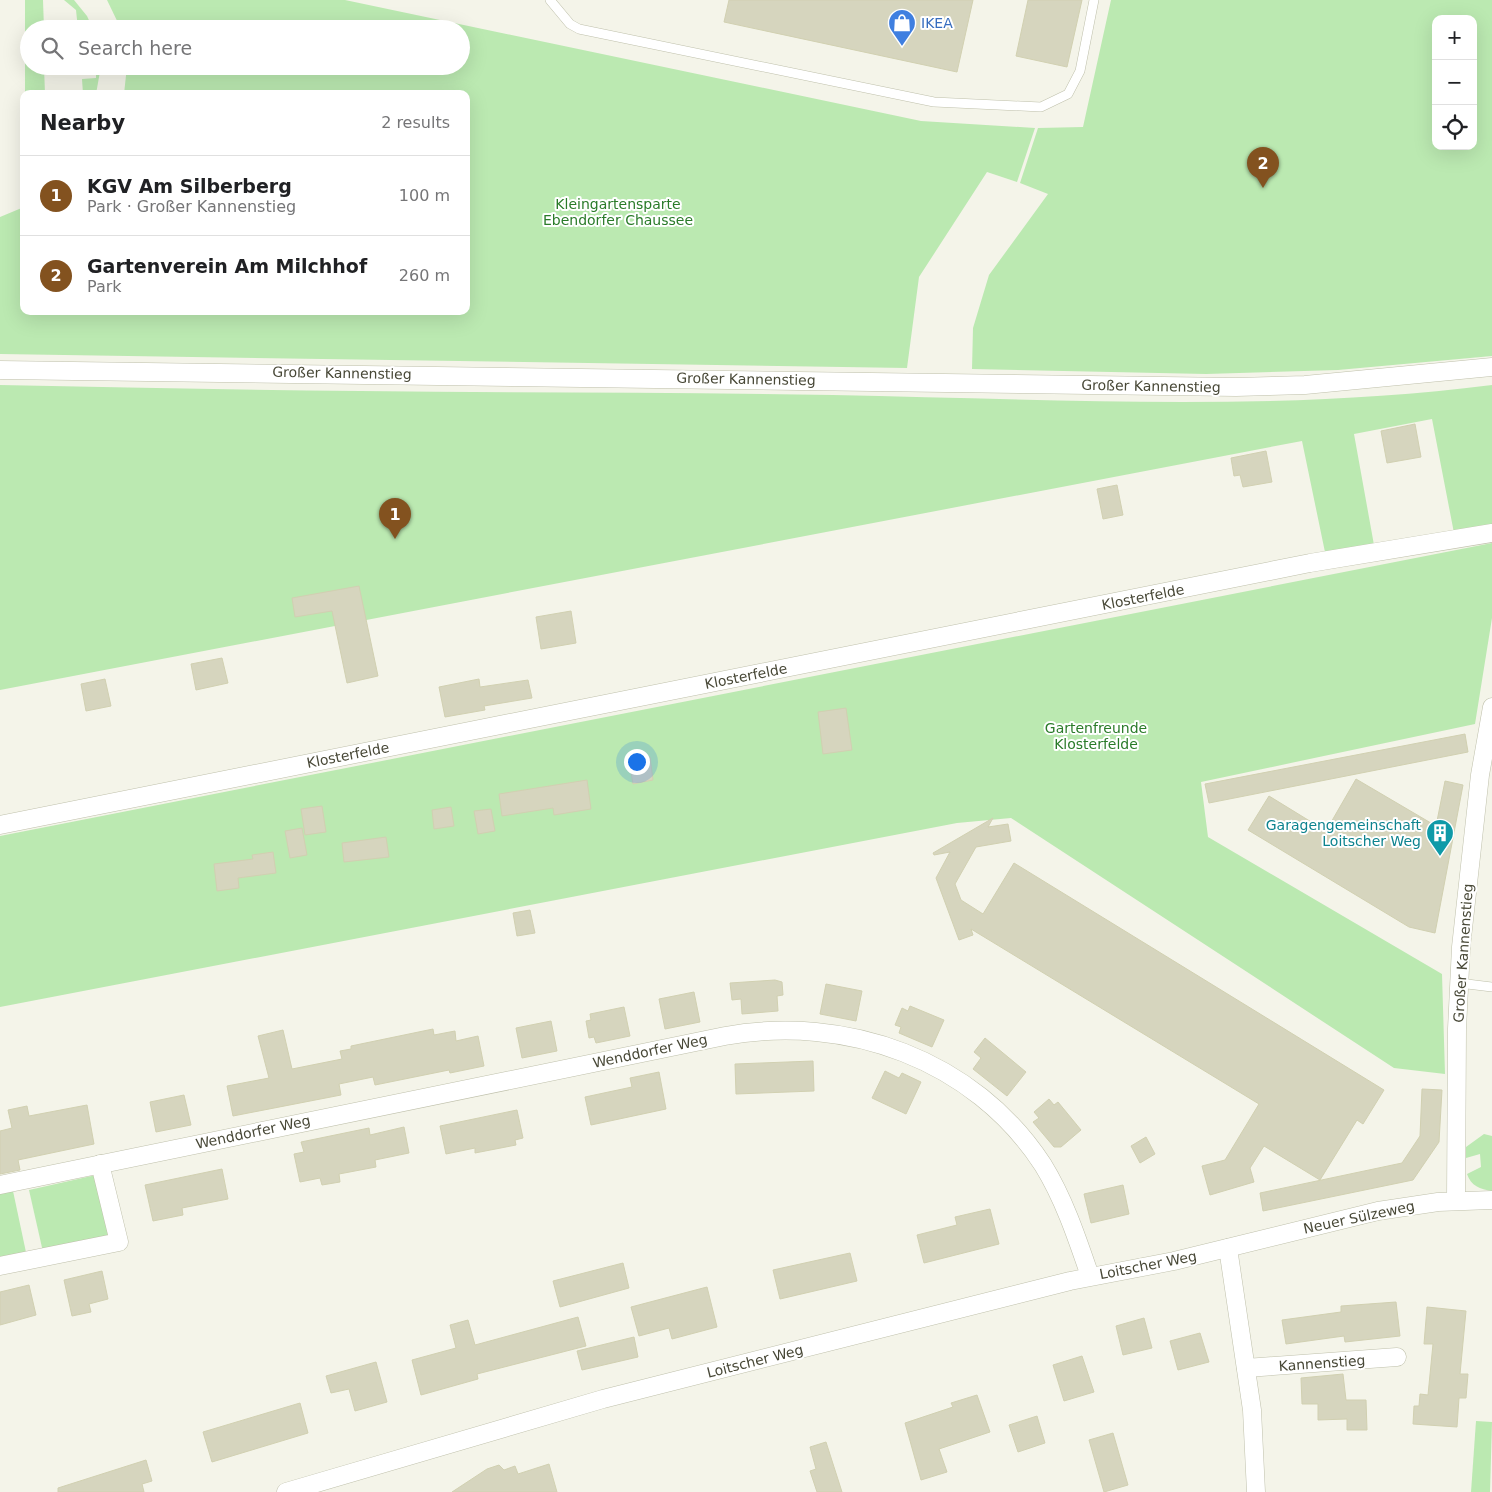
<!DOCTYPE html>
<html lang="en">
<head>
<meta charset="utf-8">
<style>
	:root { --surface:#fff; --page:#f6f6f6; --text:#202124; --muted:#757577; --line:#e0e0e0; --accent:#83521f }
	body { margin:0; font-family:"DejaVu Sans",sans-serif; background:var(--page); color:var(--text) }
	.controls { position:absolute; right:15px; top:15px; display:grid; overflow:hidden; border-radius:10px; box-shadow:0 5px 20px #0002 }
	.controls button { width:45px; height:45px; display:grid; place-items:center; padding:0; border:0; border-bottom:1px solid var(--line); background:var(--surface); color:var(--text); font:25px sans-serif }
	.you { position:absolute; left:636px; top:761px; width:18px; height:18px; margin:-12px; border:4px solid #fff; border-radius:50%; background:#1a73e8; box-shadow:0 0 0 8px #1a73e833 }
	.badge { display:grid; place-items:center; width:32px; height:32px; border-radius:50%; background:var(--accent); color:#fff; font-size:16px; font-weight:700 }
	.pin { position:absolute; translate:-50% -41px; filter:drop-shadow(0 1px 2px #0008) }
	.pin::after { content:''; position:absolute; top:26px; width:18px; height:15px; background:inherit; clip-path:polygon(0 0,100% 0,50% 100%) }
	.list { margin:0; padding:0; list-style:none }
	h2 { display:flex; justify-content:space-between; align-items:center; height:65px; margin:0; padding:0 20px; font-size:21px }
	h2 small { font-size:16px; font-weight:400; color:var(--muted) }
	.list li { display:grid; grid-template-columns:32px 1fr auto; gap:15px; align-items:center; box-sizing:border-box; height:80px; padding:0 20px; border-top:1px solid var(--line) }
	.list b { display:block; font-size:19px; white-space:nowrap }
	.list p { margin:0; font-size:16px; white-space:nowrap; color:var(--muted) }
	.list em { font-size:16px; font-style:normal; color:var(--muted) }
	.icon { flex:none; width:28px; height:28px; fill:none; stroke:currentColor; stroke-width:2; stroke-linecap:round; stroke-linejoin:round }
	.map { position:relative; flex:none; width:1492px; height:1492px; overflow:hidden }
	.search { position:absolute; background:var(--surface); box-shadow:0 5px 20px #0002; left:20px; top:20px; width:450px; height:55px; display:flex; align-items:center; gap:12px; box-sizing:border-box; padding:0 18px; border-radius:28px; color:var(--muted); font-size:19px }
	.panel { position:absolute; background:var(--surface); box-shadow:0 5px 20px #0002; left:20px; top:90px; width:450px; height:225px; border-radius:10px }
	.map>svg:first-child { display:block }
	.green { fill:#bbe9b1; fill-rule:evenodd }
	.building { fill:#d6d5be; stroke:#d1d0b1 }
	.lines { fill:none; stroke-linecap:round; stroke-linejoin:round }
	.service-casing { stroke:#bfc0ab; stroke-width:10 }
	.minor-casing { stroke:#bfc0ab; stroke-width:19 }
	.service { stroke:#fff; stroke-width:9 }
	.minor { stroke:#fff; stroke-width:18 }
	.labels { text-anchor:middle; stroke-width:4; stroke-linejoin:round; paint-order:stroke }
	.shop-label { font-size:14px; fill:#366cbe; stroke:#fff; text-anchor:start }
	.park-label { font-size:14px; fill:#2a7b29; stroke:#fff }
	.street-label { font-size:14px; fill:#484837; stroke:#fff }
	.culture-label { font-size:14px; fill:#0d838f; stroke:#fff; text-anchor:end }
</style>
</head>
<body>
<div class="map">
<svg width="1492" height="1492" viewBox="0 0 1492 1492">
	<rect width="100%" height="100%" fill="#f4f4e9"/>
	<!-- green -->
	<g class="green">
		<polygon points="25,0 43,0 44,29 29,29 29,66 44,66 45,94 25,94"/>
		<polygon points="64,0 74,0 87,16 93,29 78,29 76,10"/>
		<polygon points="107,0 345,0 921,121 1035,128 1017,182 987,172 919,277 907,368 0,354 0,217 24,207 24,311 466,311 466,94 124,94 127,66 461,66 461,29 121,29"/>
		<path d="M1111 0H1492V356L1338 370 1206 374 972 369 973 328 989 275 1048 194 1020 183 1038 128 1083 127ZM1436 19H1473V146H1436Z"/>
		<polygon points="96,66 101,66 96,94 83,94 82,79 96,78"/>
		<path d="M0 385C120 387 240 390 360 391 518 393 675 392 833 395 1053 399 1273 413 1492 385V528L1454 533 1432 419 1354 434 1374 545 1326 557 1302 441 0 690Z"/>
		<polygon points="1492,543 1492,618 1475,724 1201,782 1208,837 1442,974 1445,1074 1394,1068 1011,818 957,823 0,1007 0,836"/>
		<path d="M1484 1134 1492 1136V1191C1480 1189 1471 1186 1467 1174L1481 1167 1480 1154 1466 1158V1147Z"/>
		<polygon points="96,1175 110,1237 43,1252 29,1190"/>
		<polygon points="13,1191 27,1257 0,1262 0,1194"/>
		<polygon points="1476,1421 1492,1422 1490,1492 1471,1492"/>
	</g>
	<!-- building -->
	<g class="building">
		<polygon points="729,0 973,0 957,72 724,22"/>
		<polygon points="1028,0 1082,0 1067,67 1016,56"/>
		<polygon points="1415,424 1421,457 1387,463 1381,431"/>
		<polygon points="1266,451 1272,482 1243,487 1240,475 1234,476 1231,458"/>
		<polygon points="1117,485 1123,515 1103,519 1097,489"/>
		<polygon points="359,586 378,676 347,683 332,611 295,617 292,598"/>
		<polygon points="571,611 576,643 541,649 536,617"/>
		<polygon points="222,658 228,683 196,690 191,664"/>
		<polygon points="105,679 111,706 86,711 81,684"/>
		<polygon points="479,679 480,687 528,680 532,698 484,706 485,710 445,717 439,687"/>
		<polygon points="846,708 852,750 823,754 818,712"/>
		<polygon points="1465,734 1468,752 1209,803 1205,784"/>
		<polygon points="650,757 653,780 633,784 629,760"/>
		<polygon points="1356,779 1436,826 1445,781 1463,785 1435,933 1409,927 1248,830 1269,796 1326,831"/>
		<polygon points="587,780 591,809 554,815 553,808 502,816 499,794"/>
		<polygon points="322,806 326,832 305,835 301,809"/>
		<polygon points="451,807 454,826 434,829 432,810"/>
		<polygon points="491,809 495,831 478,834 474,811"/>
		<polygon points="993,818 988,827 1008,824 1011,841 976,847 955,884 961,900 983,914 1014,863 1384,1090 1363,1124 1357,1120 1320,1180 1264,1146 1250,1168 1254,1182 1210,1195 1202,1166 1225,1160 1259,1104 971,929 973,935 959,940 936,878 950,852 934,855 933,853"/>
		<polygon points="302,828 307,855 290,858 285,831"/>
		<polygon points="386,837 389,857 344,862 342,843"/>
		<polygon points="273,852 276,873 238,878 239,888 217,891 214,864 253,859 252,855"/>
		<polygon points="530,910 535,933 517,936 513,913"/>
		<polygon points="775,980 782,982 783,995 777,996 778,1011 742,1014 741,999 732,1000 730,983"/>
		<polygon points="826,984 862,991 856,1021 820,1014"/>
		<polygon points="694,992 700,1022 665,1029 659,999"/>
		<polygon points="910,1006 944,1020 932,1047 899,1033 901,1027 895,1025 902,1008 908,1011"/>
		<polygon points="624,1007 630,1036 596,1043 594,1037 589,1038 586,1021 591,1020 590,1014"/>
		<polygon points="551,1021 557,1051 522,1058 516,1028"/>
		<polygon points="433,1029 434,1035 455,1031 456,1041 478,1036 484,1066 450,1073 449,1070 375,1085 373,1077 339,1084 341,1095 233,1116 227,1086 269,1078 258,1036 283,1030 292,1069 342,1059 340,1051 351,1049 351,1046"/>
		<polygon points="985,1038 1026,1072 1007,1096 973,1069 981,1058 974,1052"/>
		<polygon points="813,1061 814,1091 736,1094 735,1064"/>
		<polygon points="885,1071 899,1078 902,1073 921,1082 906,1114 872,1098"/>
		<polygon points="659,1072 666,1109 591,1125 585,1097 632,1087 630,1078"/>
		<polygon points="1422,1089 1442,1090 1439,1142 1413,1180 1263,1211 1260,1193 1402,1163 1420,1136"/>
		<polygon points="184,1095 191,1125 156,1132 150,1102"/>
		<polygon points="1049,1099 1054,1105 1058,1102 1081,1130 1061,1147 1054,1147 1033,1122 1039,1118 1034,1112"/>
		<polygon points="87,1105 94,1144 18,1160 20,1170 0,1174 0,1131 12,1128 8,1110 27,1106 29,1116"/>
		<polygon points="517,1110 523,1138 515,1140 516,1145 475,1153 475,1148 446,1154 440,1126"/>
		<polygon points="404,1127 409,1153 375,1160 376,1167 339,1174 340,1182 322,1185 320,1178 300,1182 294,1154 304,1152 301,1142 369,1128 370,1135"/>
		<polygon points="1146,1137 1155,1154 1140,1163 1131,1146"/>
		<polygon points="222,1169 228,1199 182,1208 183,1215 153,1221 145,1185"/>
		<polygon points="1123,1185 1129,1214 1091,1223 1084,1194"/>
		<polygon points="990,1209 999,1244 924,1263 917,1235 957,1225 955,1217"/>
		<polygon points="850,1253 857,1281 780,1299 773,1270"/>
		<polygon points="623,1263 629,1288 560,1307 553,1281"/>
		<polygon points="102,1271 108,1299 89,1304 91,1312 72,1316 64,1280"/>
		<polygon points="29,1285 36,1315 0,1325 0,1292"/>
		<polygon points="707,1287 717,1327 672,1339 669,1328 639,1336 631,1307"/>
		<polygon points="1396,1302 1400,1336 1345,1342 1344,1336 1286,1344 1282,1320 1341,1312 1341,1306"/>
		<polygon points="1427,1307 1466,1311 1460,1374 1468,1374 1466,1398 1459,1398 1457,1427 1413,1424 1414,1406 1419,1406 1420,1394 1428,1395 1433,1344 1424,1344"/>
		<polygon points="578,1317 586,1346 477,1374 478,1379 421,1395 412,1360 456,1348 450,1325 468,1320 475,1345"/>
		<polygon points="1144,1318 1152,1348 1123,1355 1116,1326"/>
		<polygon points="1200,1333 1209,1362 1178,1370 1170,1341"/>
		<polygon points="634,1337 638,1357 582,1370 577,1351"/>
		<polygon points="1082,1356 1094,1392 1064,1401 1053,1365"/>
		<polygon points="376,1362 387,1402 355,1411 349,1389 331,1393 326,1376"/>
		<polygon points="1343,1374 1346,1400 1366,1400 1367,1430 1347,1430 1347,1419 1318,1420 1318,1404 1302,1404 1301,1378"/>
		<polygon points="977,1395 990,1432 939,1449 947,1472 921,1480 905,1423 953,1407 951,1403"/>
		<polygon points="300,1403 308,1433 212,1462 203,1432"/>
		<polygon points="1037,1416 1045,1443 1018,1452 1009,1425"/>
		<polygon points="1113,1433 1128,1485 1104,1492 1089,1440"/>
		<polygon points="826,1442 842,1492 817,1492 810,1471 816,1469 810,1447"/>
		<polygon points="146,1460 152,1481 142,1484 144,1492 58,1492 58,1488"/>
		<polygon points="549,1464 557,1492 452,1492 487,1469 499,1465 504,1470 515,1466 518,1474"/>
	</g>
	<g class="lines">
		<defs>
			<g id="service">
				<polyline points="550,0 570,24 579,29 934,102 1041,107 1068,94 1080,71 1094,0"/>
				<polyline points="1459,983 1492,987"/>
			</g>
			<g id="minor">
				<polyline points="0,370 1236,387 1305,385 1492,367"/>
				<polyline points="0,825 1310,563 1492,533"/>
				<path d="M0 1185 725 1036C846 1014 974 1059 1043 1165 1064 1199 1077 1238 1090 1276"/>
				<polyline points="1456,1200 1457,1029 1461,947 1480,775 1492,707"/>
				<polyline points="1228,1248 1252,1410 1256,1492"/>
				<polyline points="0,1266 119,1242 100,1164"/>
				<polyline points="1246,1368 1397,1357"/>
				<polyline points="286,1492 603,1399 1070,1281 1174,1261 1378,1211 1438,1202 1492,1200"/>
			</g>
		</defs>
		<!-- service casing -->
		<use href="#service" class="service-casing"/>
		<!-- minor casing -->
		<use href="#minor" class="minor-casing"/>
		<!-- service -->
		<use href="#service" class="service"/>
		<!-- minor -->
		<use href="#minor" class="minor"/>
	</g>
	<!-- icons -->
	<defs>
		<symbol id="shop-pin" viewBox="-11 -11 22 30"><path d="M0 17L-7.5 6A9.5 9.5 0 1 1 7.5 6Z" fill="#3f7fe0" stroke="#fff"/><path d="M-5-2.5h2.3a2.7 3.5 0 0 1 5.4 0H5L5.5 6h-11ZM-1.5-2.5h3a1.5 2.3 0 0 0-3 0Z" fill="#fff"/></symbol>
		<symbol id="building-pin" viewBox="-11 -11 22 30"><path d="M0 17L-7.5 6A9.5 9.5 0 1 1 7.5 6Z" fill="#0f9aa8" stroke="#fff"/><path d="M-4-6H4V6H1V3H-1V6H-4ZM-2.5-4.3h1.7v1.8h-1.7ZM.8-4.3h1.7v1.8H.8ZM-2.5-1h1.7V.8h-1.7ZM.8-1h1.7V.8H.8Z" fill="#fff"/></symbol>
	</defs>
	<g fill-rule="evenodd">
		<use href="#shop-pin" x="886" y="7" width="32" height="43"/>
		<use href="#building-pin" x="1424" y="817" width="32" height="43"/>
	</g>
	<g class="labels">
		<!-- shop labels -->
		<g class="shop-label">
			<text x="921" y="28">IKEA</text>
		</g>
		<!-- park labels -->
		<g class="park-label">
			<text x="618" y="209">Kleingartensparte<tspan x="618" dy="16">Ebendorfer Chaussee</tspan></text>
			<text x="1096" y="733">Gartenfreunde<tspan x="1096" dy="16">Klosterfelde</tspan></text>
		</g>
		<!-- street labels -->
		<g class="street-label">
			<text transform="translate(342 373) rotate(1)" y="5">Großer Kannenstieg</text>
			<text transform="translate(746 379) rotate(1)" y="5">Großer Kannenstieg</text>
			<text transform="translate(1151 386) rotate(1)" y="5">Großer Kannenstieg</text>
			<text transform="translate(1143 597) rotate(-11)" y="5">Klosterfelde</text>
			<text transform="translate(746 676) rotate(-11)" y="5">Klosterfelde</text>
			<text transform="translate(348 755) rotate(-11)" y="5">Klosterfelde</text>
			<text transform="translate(1463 953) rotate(-86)" y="5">Großer Kannenstieg</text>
			<text transform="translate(650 1051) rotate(-12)" y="5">Wenddorfer Weg</text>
			<text transform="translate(253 1132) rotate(-12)" y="5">Wenddorfer Weg</text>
			<text transform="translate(1359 1217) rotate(-12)" y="5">Neuer Sülzeweg</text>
			<text transform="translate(1148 1265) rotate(-11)" y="5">Loitscher Weg</text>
			<text transform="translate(755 1361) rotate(-14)" y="5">Loitscher Weg</text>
			<text transform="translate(1322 1363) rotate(-4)" y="5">Kannenstieg</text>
		</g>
		<!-- culture labels -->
		<g class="culture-label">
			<text x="1421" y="830">Garagengemeinschaft<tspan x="1421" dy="16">Loitscher Weg</tspan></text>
		</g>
	</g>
</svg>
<div class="controls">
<button>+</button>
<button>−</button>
<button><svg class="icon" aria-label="locate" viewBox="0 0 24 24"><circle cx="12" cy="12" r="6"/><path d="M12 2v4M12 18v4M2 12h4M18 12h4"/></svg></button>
</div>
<div class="you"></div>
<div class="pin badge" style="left:395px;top:539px">1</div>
<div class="pin badge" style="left:1263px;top:188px">2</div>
<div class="search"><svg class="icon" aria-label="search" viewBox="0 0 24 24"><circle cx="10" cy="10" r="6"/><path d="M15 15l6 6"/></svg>Search here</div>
<section class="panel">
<h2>Nearby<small>2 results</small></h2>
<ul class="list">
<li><span class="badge">1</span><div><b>KGV Am Silberberg</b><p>Park · Großer Kannenstieg</p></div><em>100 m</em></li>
<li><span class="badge">2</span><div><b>Gartenverein Am Milchhof</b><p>Park</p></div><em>260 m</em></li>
</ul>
</section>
</div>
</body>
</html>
